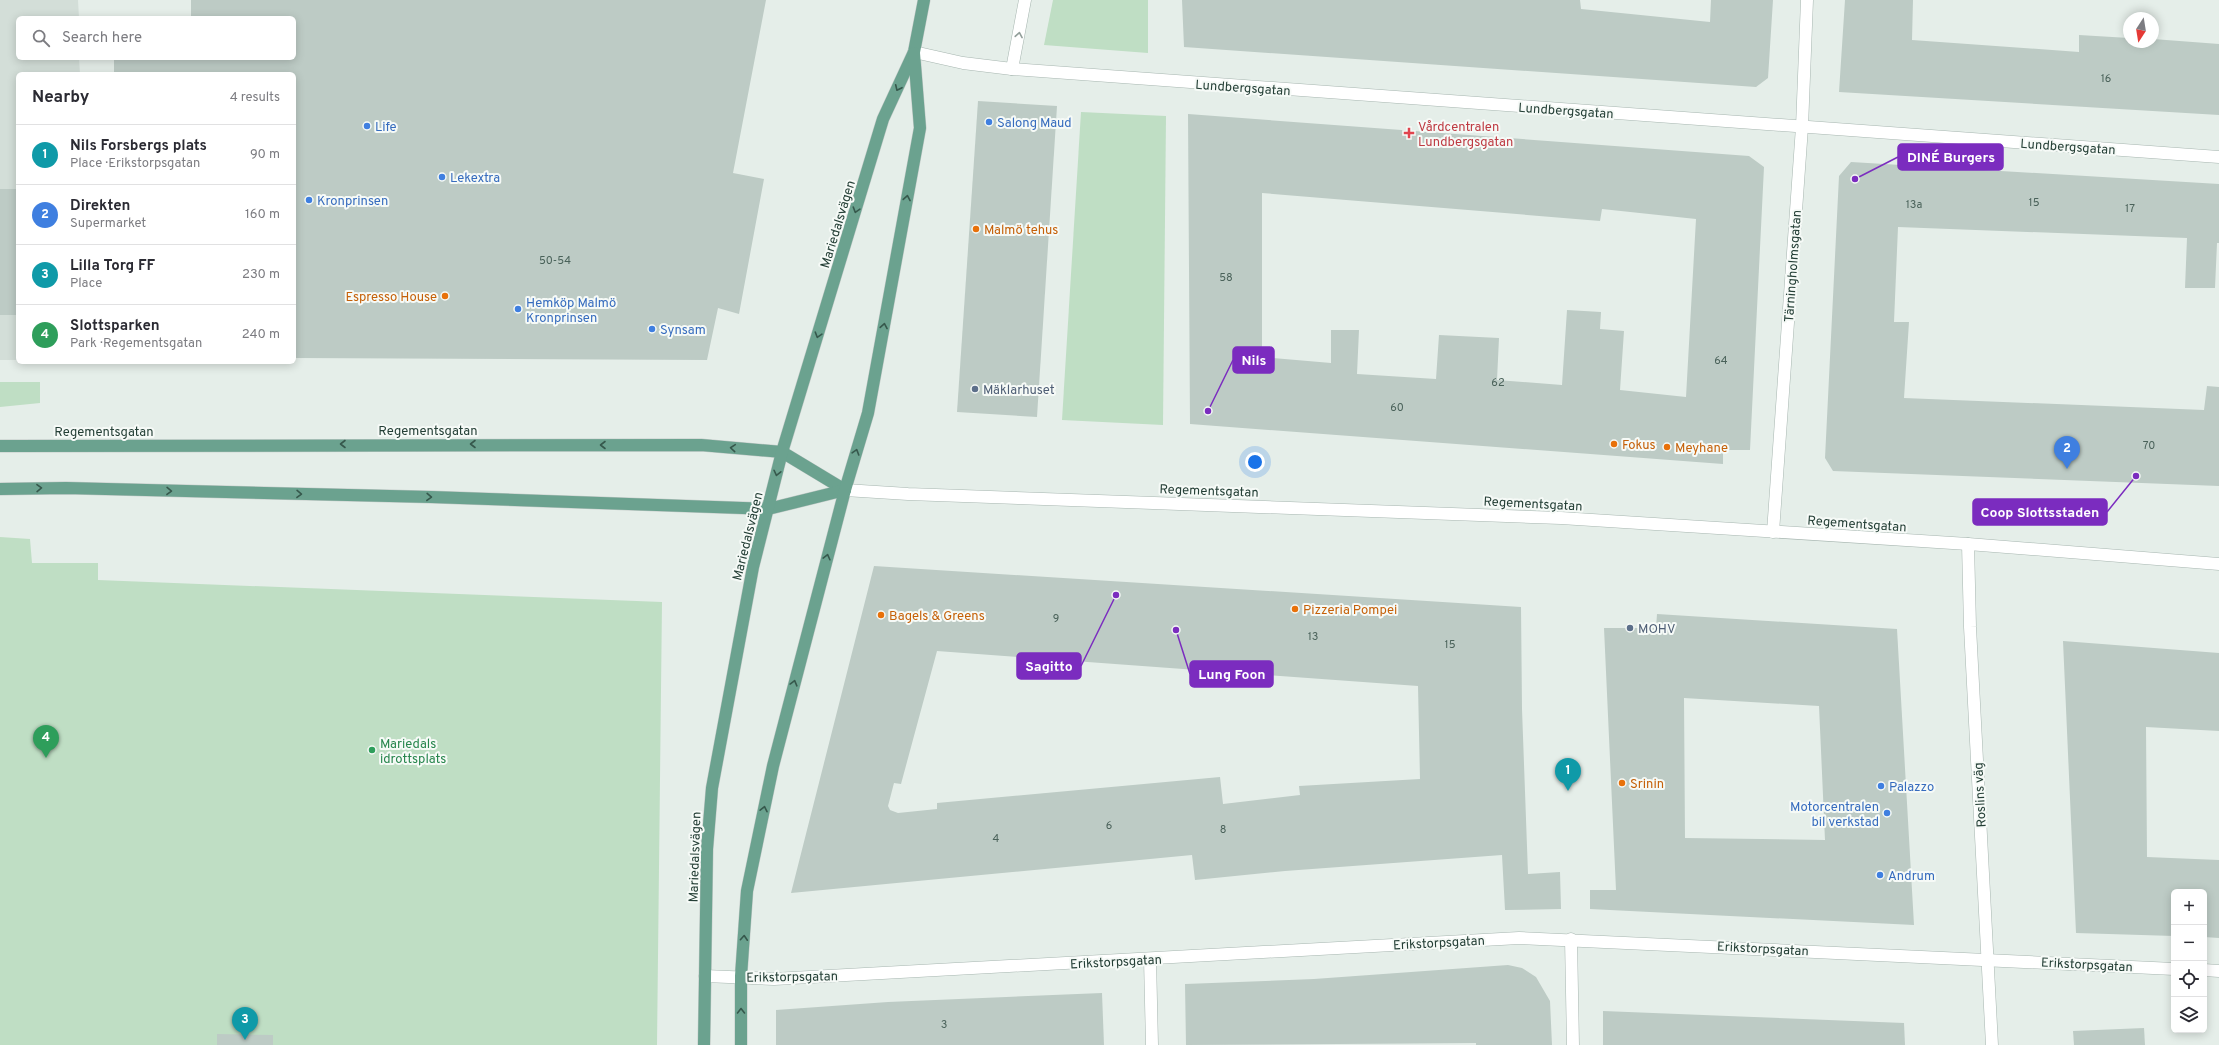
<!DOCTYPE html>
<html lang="en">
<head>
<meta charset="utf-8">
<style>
	:root { --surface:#fff; --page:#f7f7f7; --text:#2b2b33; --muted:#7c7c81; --line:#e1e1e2; --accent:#834e49 }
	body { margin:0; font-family:Overpass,sans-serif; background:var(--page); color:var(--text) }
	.controls { position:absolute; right:12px; bottom:12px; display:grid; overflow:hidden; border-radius:6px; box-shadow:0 2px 10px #0003 }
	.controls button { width:36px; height:36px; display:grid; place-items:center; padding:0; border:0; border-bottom:1px solid var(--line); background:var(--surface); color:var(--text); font:20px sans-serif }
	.compass { position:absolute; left:2123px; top:12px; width:36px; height:36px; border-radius:50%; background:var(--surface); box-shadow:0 2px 10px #0003; rotate:192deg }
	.you { position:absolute; left:1255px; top:462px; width:14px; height:14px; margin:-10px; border:3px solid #fff; border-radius:50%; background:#1a73e8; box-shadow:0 0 0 6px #1a73e833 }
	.badge { display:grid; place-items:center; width:26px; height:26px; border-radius:50%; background:var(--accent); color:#fff; font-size:13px; font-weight:700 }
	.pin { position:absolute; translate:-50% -33px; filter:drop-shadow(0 1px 2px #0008) }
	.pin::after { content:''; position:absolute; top:21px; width:14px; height:12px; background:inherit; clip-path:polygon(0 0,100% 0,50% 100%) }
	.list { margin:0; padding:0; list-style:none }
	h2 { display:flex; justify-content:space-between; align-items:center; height:52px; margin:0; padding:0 16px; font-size:17px }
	h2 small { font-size:13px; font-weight:400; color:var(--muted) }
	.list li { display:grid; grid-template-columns:26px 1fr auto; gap:12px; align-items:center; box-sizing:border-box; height:60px; padding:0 16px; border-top:1px solid var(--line) }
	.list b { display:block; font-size:15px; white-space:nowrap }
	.list p { margin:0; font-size:13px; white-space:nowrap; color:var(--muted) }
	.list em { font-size:13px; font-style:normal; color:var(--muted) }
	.icon { flex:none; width:22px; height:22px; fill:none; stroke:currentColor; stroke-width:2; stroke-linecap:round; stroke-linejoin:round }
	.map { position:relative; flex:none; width:2219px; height:1045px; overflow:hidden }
	.search { position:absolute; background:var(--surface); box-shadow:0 2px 10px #0003; left:16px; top:16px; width:280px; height:44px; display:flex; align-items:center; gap:10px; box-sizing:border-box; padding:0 14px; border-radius:6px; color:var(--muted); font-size:15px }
	.panel { position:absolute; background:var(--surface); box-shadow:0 2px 10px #0003; left:16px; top:72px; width:280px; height:292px; border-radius:6px }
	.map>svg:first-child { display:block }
	.built { fill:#d3ded8 }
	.green { fill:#bfdec4 }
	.building { fill:#bdcbc5; fill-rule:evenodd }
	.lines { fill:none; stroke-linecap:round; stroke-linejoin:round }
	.minor-casing { stroke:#a7b6b0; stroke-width:13 }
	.major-casing { stroke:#c2c9c7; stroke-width:13 }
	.minor { stroke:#fff; stroke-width:12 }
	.major { stroke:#6ba28f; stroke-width:12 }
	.oneway { stroke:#929f9a }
	.oneway2 { stroke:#36584c }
	.shop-dot { fill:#3f7fe0; stroke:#f6faf7; stroke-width:1.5 }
	.health-dot { fill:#e0444e; stroke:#f6faf7; stroke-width:1.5 }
	.food-dot { fill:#e8710a; stroke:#f6faf7; stroke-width:1.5 }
	.service-dot { fill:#5c6f8a; stroke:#f6faf7; stroke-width:1.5 }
	.leisure-dot { fill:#2e9e5b; stroke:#f6faf7; stroke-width:1.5 }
	.labels { text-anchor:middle; stroke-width:4; stroke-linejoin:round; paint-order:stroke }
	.number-label { font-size:11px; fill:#4a625a }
	.street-label { font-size:13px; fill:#243f36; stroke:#f6faf7 }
	.shop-label { font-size:13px; fill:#366cbe; stroke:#f6faf7; text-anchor:start }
	.health-label { font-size:13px; fill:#be3a42; stroke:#f6faf7; text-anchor:start }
	.food-label { font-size:13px; fill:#c56008; stroke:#f6faf7; text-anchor:start }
	.service-label { font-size:13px; fill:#4e5e75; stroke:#f6faf7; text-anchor:start }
	.leisure-label { font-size:13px; fill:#27864d; stroke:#f6faf7; text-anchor:start }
	.leader { fill:none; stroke:#7b2cbf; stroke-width:1.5 }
	.callout-dot { fill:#7b2cbf; stroke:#f6faf7; stroke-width:1.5 }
	.callout { fill:#7b2cbf; stroke:#7b2cbf; stroke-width:1.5 }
	.callout-label { font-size:14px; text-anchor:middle; font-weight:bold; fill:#fff }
</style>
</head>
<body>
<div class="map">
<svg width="2219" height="1045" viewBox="0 0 2219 1045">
	<rect width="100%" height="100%" fill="#e5eee9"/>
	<!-- built -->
	<polygon class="built" points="0,0 78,0 79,18 18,18 18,58 79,58 80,74 18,74 18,360 0,360"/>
	<!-- green -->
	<g class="green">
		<polygon points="1053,0 1148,0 1148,53 1044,45"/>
		<polygon points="1081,112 1166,116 1163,425 1062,420"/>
		<polygon points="0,382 40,382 40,403 0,407"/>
		<polygon points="0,537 30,539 32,563 98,563 98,580 662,602 657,1045 0,1045"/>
	</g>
	<!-- building -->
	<g class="building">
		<polygon points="191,0 766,0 733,173 764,179 739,314 718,308 707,360 294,358 294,74 114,74 114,58 294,58 294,18 191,18"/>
		<polygon points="1182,0 1580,0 1581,9 1710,22 1711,0 1773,0 1768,78 1756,87 1184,47"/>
		<polygon points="1845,0 1913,0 1912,40 2079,52 2079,35 2129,38 2129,42 2153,42 2153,39 2219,44 2219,115 1839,92"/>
		<polygon points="978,101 1057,106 1037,417 957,412"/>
		<path d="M1188 114 1749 156 1764 167 1750 450H1723V464L1190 424ZM1262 193 1600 221 1602 209 1696 219 1686 397 1620 390 1624 331 1600 329 1601 312 1567 310 1562 385 1497 380 1499 338 1439 335 1436 379 1357 374 1359 330H1331V363L1262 357Z"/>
		<polygon points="1851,162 2219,184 2219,243 2217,243 2215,288 2185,288 2187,238 1898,227 1894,322 1909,322 1904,398 2204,410 2207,386 2219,387 2219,486 1833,471 1825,458 1839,176"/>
		<rect x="0" y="189" width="18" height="126"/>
		<path d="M874 566 1521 607 1522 709 1528 874 1560 872 1561 909 1505 910 1502 855 1285 871 1195 880 1192 855 791 893ZM937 651 1418 686 1420 779 1299 786 1300 795 1223 804 1220 777 937 803V809L898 813 890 810 888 806 894 783 901 784Z"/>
		<path d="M1657 614 1897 629 1914 925 1590 909V890H1616L1604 628H1656ZM1684 698 1819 706 1825 840 1685 838Z"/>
		<polygon points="2063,641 2219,653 2219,731 2146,727 2147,857 2219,860 2219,938 2204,937 2204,892 2174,892 2174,936 2076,933"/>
		<polygon points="1508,965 1522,968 1536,977 1550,1001 1552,1045 1476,1045 1476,1043 1186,1045 1185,984 1314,979"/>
		<polygon points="1102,993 1104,1045 776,1045 776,1010 888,1002"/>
		<polygon points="1603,1011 1904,1023 1905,1045 1603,1045"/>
		<polygon points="2144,1028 2145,1045 2074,1045 2073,1031"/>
		<polygon points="217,1034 273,1035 273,1045 217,1045"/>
	</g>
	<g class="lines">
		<defs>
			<g id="minor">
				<polyline points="914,52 963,63 1012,69 2219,157"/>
				<polyline points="1012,69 1025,0"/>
				<polyline points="845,490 908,494 1561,518 1968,544 2219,564"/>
				<polyline points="1773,532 1802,127 1807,0"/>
				<polyline points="1968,544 1970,627 1992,1045"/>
				<polyline points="1571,939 1573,1045"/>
				<polyline points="1150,959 1152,1045"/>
				<polyline points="2204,970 2219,971"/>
				<polyline points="705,976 774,979 1519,938 2174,969"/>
			</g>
			<g id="major">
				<polyline points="0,446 701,445 782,452 845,490"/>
				<polyline points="0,489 66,488 431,497 768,509 845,490"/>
				<polyline points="704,1045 707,849 712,788 753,567 782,452 883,119 914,52 924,0"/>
				<polyline points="741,1045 741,976 747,891 773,766 845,490 868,413 920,128 914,53"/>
			</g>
		</defs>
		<!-- minor casing -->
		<use href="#minor" class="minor-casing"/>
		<!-- major casing -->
		<use href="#major" class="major-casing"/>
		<!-- minor -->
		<use href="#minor" class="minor"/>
		<!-- major -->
		<use href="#major" class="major"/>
	</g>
	<!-- one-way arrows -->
	<defs><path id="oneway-chevron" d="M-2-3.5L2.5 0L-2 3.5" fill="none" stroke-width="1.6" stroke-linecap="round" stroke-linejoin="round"/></defs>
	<use class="oneway" href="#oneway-chevron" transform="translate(1019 35) rotate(-80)"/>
	<g class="oneway2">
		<use href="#oneway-chevron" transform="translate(898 88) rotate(115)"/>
		<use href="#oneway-chevron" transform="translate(907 198) rotate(-80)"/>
		<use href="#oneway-chevron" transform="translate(856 210) rotate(107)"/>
		<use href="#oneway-chevron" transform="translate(884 326) rotate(-80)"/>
		<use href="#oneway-chevron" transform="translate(818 335) rotate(107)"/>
		<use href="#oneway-chevron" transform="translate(343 444) rotate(180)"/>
		<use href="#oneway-chevron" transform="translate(473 444) rotate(-180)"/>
		<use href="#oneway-chevron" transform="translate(603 445) rotate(-180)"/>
		<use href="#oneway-chevron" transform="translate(733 448) rotate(-175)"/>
		<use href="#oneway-chevron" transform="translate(856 452) rotate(-73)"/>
		<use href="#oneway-chevron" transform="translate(777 473) rotate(103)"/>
		<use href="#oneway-chevron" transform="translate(39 488) rotate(-1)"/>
		<use href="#oneway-chevron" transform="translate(169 491) rotate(1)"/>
		<use href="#oneway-chevron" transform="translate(299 494) rotate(1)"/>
		<use href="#oneway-chevron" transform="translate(429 497) rotate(2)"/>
		<use href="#oneway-chevron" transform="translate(827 557) rotate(-76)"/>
		<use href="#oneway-chevron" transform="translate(794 683) rotate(-75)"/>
		<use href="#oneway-chevron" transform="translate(764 809) rotate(-78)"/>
		<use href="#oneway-chevron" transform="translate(744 938) rotate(-86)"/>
		<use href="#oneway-chevron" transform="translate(741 1011) rotate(-90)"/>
	</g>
	<!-- markers -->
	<g class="shop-dot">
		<circle cx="989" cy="122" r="4"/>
		<circle cx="367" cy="126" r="4"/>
		<circle cx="442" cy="177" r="4"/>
		<circle cx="309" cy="200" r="4"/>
		<circle cx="518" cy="309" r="4"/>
		<circle cx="652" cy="329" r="4"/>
		<circle cx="1881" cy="786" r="4"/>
		<circle cx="1887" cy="813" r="4"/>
		<circle cx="1880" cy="875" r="4"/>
	</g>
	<path class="health-dot" d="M1407 127h4v4h4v4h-4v4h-4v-4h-4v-4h4z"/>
	<g class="food-dot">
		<circle cx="976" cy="229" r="4"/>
		<circle cx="445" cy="296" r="4"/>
		<circle cx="1614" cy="444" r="4"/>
		<circle cx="1667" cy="447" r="4"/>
		<circle cx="1295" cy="609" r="4"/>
		<circle cx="881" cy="615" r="4"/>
		<circle cx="1622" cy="783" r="4"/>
	</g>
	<g class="service-dot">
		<circle cx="975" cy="389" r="4"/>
		<circle cx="1630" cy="628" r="4"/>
	</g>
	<circle class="leisure-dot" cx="372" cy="750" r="4"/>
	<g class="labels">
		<!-- number labels -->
		<g class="number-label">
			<text x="2106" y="82">16</text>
			<text x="2034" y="206">15</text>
			<text x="1914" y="208">13a</text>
			<text x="2130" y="212">17</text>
			<text x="555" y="264">50-54</text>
			<text x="1226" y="281">58</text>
			<text x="1721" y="364">64</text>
			<text x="1498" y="386">62</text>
			<text x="1397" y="411">60</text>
			<text x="2149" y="449">70</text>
			<text x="1056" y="622">9</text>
			<text x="1313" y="640">13</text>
			<text x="1450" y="648">15</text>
			<text x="1109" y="829">6</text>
			<text x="1223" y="833">8</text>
			<text x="996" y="842">4</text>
			<text x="944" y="1028">3</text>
		</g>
		<!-- street labels -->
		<g class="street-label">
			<text transform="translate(1243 87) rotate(4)" y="5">Lundbergsgatan</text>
			<text transform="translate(1566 110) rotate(4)" y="5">Lundbergsgatan</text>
			<text transform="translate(2068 146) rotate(4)" y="5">Lundbergsgatan</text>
			<text transform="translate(837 224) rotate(-73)" y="5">Mariedalsvägen</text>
			<text transform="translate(1792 266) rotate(-86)" y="5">Tärningholmsgatan</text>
			<text x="428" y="435">Regementsgatan</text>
			<text x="104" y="436">Regementsgatan</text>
			<text transform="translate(1209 490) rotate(2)" y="5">Regementsgatan</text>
			<text transform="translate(1533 503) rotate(3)" y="5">Regementsgatan</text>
			<text transform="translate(1857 523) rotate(4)" y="5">Regementsgatan</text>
			<text transform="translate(747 536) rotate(-76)" y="5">Mariedalsvägen</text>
			<text transform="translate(1979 795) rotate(-93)" y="5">Roslins väg</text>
			<text transform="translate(694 857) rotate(-88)" y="5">Mariedalsvägen</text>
			<text transform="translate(1439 942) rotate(-3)" y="5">Erikstorpsgatan</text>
			<text transform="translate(1763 948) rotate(3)" y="5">Erikstorpsgatan</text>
			<text transform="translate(1116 961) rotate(-3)" y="5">Erikstorpsgatan</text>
			<text transform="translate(2087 964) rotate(3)" y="5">Erikstorpsgatan</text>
			<text transform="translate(792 976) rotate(-1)" y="5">Erikstorpsgatan</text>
		</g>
		<!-- shop labels -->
		<g class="shop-label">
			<text x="997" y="127">Salong Maud</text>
			<text x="375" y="131">Life</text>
			<text x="450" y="182">Lekextra</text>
			<text x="317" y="205">Kronprinsen</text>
			<text x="526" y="307">Hemköp Malmö<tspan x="526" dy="15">Kronprinsen</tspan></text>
			<text x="660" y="334">Synsam</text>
			<text x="1889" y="791">Palazzo</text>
			<text x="1879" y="811" text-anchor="end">Motorcentralen<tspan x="1879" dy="15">bil verkstad</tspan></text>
			<text x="1888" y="880">Andrum</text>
		</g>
		<!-- health labels -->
		<g class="health-label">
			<text x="1418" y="131">Vårdcentralen<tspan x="1418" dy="15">Lundbergsgatan</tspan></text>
		</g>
		<!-- food labels -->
		<g class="food-label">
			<text x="984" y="234">Malmö tehus</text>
			<text x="437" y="301" text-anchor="end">Espresso House</text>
			<text x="1622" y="449">Fokus</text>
			<text x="1675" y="452">Meyhane</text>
			<text x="1303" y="614">Pizzeria Pompei</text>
			<text x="889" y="620">Bagels &amp; Greens</text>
			<text x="1630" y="788">Srinin</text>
		</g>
		<!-- service labels -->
		<g class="service-label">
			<text x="983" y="394">Mäklarhuset</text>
			<text x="1638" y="633">MOHV</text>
		</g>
		<!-- leisure labels -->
		<g class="leisure-label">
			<text x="380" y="748">Mariedals<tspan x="380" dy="15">idrottsplats</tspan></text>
		</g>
	</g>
	<!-- callouts -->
	<path class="leader" d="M1855 179L1898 157M1208 411L1233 360M2136 476L2107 512M1116 595L1081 666M1176 630L1190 674"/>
	<g class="callout-dot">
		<circle cx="1855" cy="179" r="4"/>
		<circle cx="1208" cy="411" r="4"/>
		<circle cx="2136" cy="476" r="4"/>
		<circle cx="1116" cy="595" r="4"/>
		<circle cx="1176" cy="630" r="4"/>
	</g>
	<g class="callout">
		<rect x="1898" y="144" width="105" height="26" rx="4"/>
		<rect x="1233" y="347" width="41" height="26" rx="4"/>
		<rect x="1973" y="499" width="134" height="26" rx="4"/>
		<rect x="1017" y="653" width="64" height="26" rx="4"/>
		<rect x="1190" y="661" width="83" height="26" rx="4"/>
	</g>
	<g class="callout-label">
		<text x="1951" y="162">DINÉ Burgers</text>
		<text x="1254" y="365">Nils</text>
		<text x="2040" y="517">Coop Slottsstaden</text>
		<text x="1049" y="671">Sagitto</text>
		<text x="1232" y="679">Lung Foon</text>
	</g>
</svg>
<div class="controls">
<button>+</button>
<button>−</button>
<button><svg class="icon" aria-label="locate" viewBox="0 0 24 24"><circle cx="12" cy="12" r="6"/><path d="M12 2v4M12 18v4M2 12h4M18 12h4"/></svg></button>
<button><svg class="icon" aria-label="layers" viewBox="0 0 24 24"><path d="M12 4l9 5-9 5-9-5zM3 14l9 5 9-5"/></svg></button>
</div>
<svg class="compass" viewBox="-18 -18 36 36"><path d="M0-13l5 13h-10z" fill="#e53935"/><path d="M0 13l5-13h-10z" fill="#7c7c81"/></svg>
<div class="you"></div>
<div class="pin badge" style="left:1568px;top:791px;background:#0f9aa8">1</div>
<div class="pin badge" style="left:2067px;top:469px;background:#3f7fe0">2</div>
<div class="pin badge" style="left:245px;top:1040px;background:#0f9aa8">3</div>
<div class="pin badge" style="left:46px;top:758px;background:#2e9e5b">4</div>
<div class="search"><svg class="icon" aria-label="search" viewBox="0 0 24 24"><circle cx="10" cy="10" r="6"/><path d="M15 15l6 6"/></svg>Search here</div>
<section class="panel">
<h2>Nearby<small>4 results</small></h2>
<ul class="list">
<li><span class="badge" style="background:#0f9aa8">1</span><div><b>Nils Forsbergs plats</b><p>Place · Erikstorpsgatan</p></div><em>90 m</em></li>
<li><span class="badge" style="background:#3f7fe0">2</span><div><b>Direkten</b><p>Supermarket</p></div><em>160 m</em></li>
<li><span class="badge" style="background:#0f9aa8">3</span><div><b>Lilla Torg FF</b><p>Place</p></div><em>230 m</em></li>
<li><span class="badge" style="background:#2e9e5b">4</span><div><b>Slottsparken</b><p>Park · Regementsgatan</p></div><em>240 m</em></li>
</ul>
</section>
</div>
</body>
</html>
